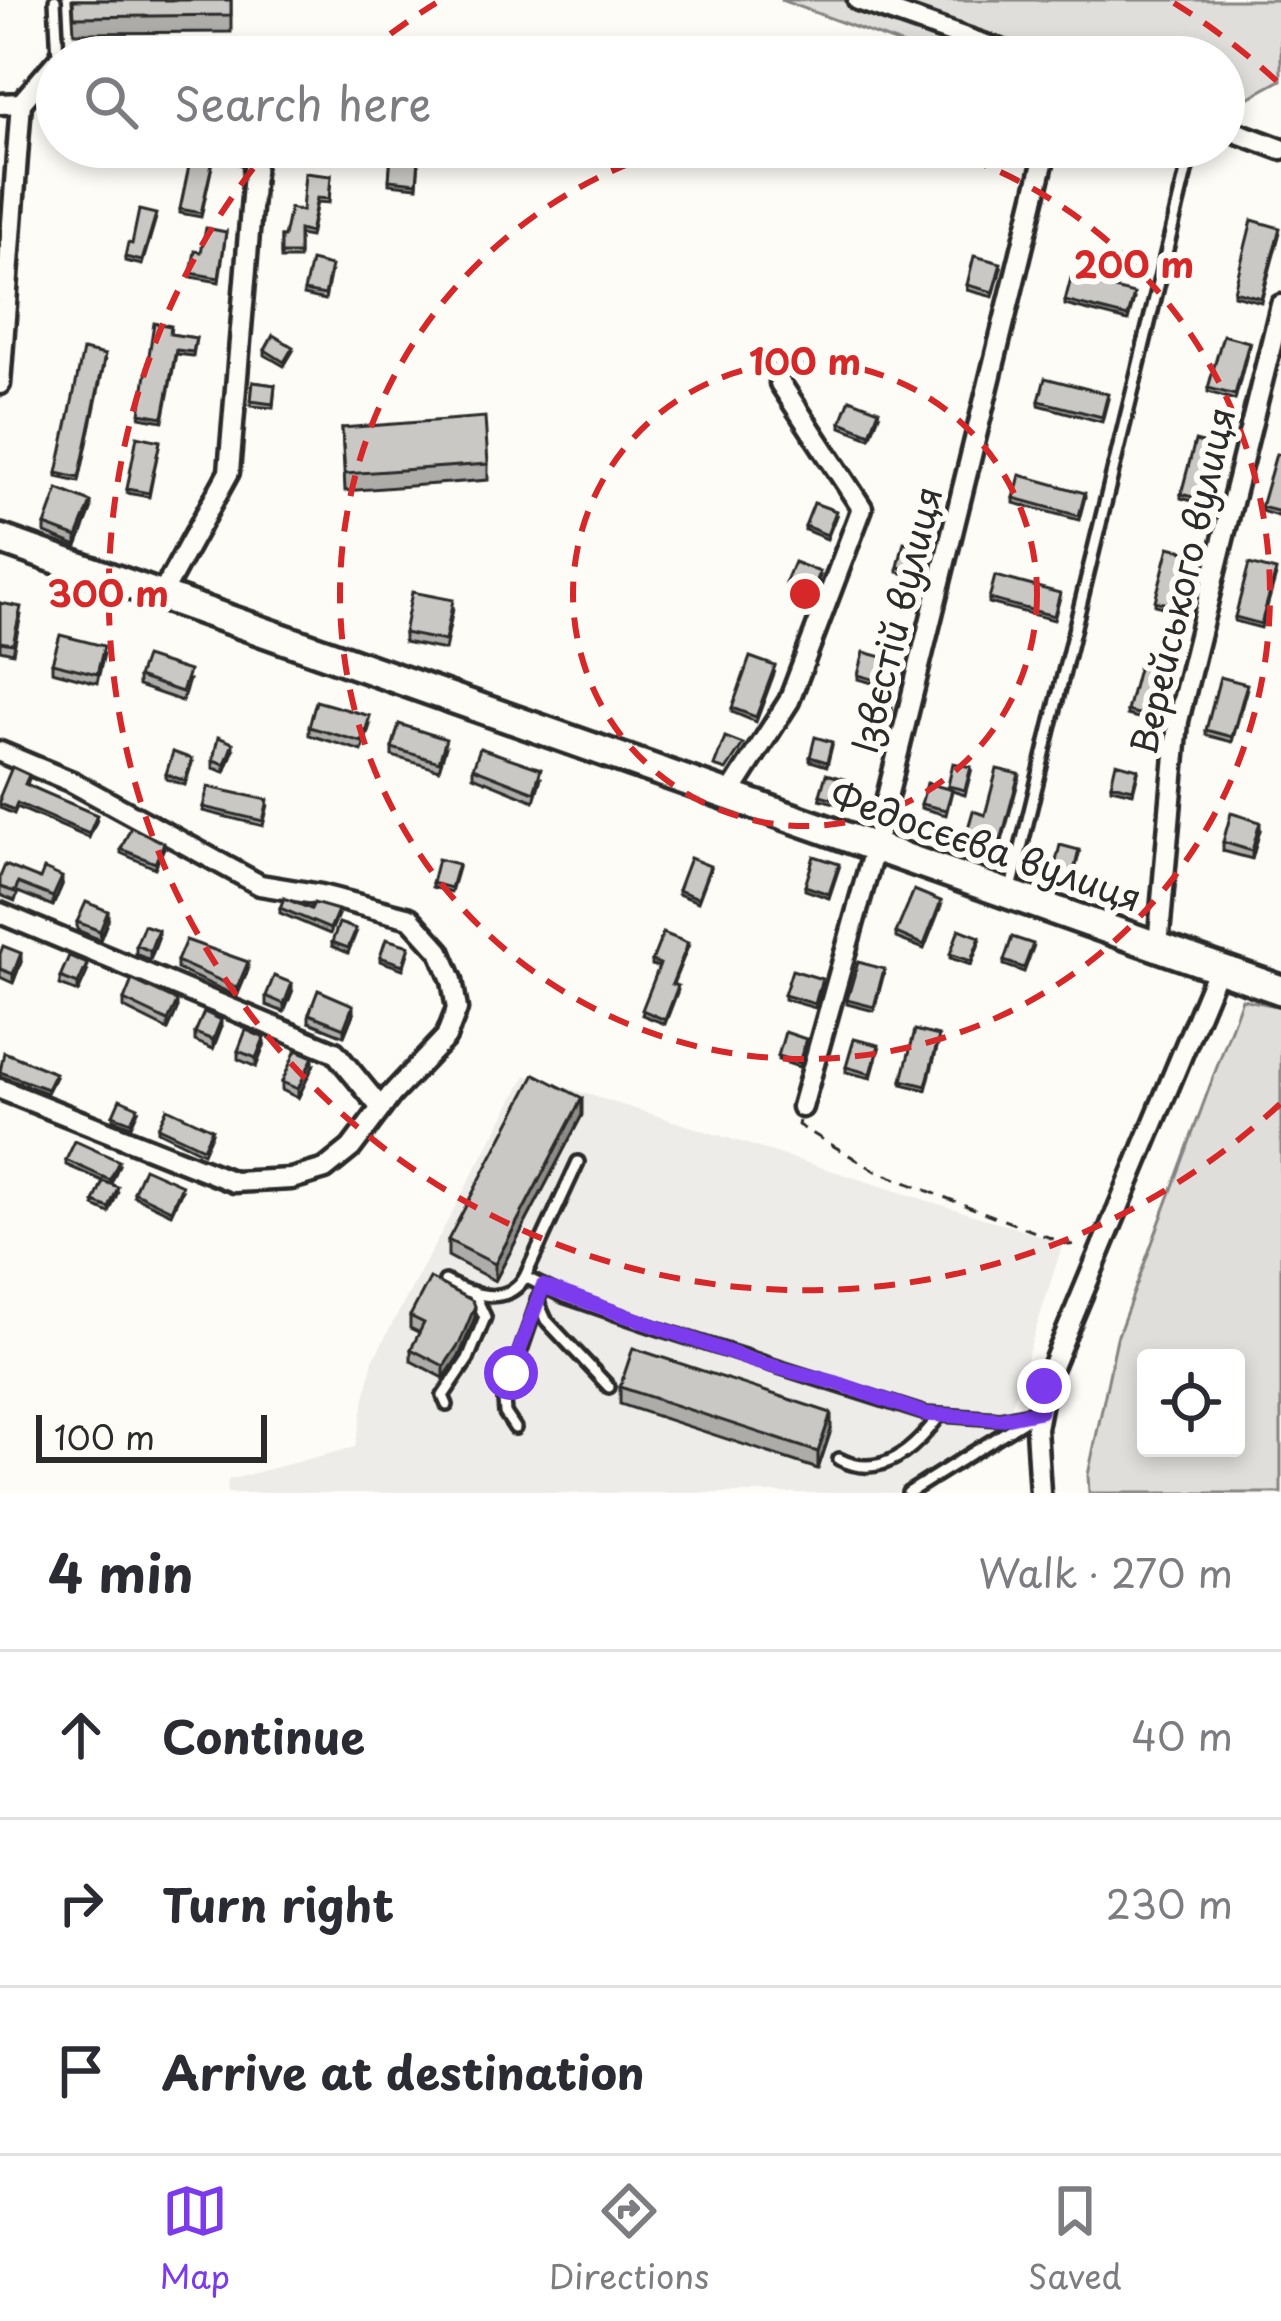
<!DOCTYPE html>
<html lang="en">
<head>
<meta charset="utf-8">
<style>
	:root { --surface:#fff; --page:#f2f2f3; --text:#2b2b33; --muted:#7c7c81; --line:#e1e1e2; --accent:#7c3aed }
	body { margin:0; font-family:"Playpen Sans",sans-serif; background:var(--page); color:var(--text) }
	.controls { position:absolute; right:36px; bottom:36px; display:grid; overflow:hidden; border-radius:12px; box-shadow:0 6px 18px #0003 }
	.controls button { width:108px; height:108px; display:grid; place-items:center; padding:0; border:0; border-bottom:3px solid var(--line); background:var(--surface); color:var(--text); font:60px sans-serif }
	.scale { position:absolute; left:36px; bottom:30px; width:231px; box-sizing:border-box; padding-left:12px; border:6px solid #2b2b2b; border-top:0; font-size:33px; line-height:42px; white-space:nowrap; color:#2b2b2b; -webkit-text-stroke:9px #fdfcf7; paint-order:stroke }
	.stop { position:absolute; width:36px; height:36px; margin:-27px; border:9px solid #7c3aed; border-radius:50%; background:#fff }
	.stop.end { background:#7c3aed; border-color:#fff; box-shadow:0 3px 12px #0008 }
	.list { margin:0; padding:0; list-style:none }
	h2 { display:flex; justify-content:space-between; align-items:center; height:156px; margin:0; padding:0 48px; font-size:51px }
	h2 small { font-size:39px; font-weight:400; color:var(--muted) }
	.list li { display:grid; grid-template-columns:78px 1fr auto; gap:36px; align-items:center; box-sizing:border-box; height:168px; padding:0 48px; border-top:3px solid var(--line) }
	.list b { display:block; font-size:45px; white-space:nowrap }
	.list em { font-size:39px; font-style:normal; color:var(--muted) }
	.icon { flex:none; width:66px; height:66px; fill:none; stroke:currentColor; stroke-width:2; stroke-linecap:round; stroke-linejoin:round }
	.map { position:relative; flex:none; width:1281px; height:1493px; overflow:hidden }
	.search { position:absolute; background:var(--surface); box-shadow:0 6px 18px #0003; left:36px; right:36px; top:36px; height:132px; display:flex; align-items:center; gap:30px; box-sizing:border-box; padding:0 42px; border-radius:66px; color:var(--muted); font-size:45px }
	.sheet { height:660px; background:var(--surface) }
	nav { display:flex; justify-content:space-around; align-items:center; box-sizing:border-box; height:168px; border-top:3px solid var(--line); background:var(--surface); font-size:33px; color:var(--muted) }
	nav a { display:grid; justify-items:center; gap:6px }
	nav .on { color:var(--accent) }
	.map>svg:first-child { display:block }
	.built { fill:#edece8 }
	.green { fill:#dfdeda; stroke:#858482; stroke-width:3; fill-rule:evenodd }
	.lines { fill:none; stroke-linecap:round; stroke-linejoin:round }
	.lane-casing { stroke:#2b2b2b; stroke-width:18 }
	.street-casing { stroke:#2b2b2b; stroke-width:27 }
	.secondary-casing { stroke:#2b2b2b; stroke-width:36 }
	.path { stroke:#2b2b2b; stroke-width:3; stroke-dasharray:12 9; stroke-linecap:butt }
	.lane { stroke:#fdfcf7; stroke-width:9 }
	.street { stroke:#fdfcf7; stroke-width:18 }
	.secondary { stroke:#fdfcf7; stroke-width:27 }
	.wall { fill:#adaca9; stroke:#2b2b2b; stroke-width:3 }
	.shaded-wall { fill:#8d8c89; stroke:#2b2b2b; stroke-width:3 }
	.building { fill:#c9c8c4; stroke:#2b2b2b; stroke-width:3 }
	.route { stroke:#7c3aed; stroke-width:15 }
	.ring { fill:none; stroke:#d62828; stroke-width:6; stroke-dasharray:21 15 }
	.labels { text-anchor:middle; stroke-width:12; stroke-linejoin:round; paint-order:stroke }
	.street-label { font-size:36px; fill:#2b2b2b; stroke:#fdfcf7 }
	.centre { fill:#d62828; stroke:#fdfcf7; stroke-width:6 }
	.ring-label { font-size:36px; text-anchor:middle; font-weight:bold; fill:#d62828; stroke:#fdfcf7; stroke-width:12; stroke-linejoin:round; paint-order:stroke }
</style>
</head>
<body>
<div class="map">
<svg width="1281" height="1493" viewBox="0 0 1281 1493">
	<rect width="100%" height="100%" fill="#fdfcf7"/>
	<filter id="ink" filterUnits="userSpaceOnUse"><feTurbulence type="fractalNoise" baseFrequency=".00833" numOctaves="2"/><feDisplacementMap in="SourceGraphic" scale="24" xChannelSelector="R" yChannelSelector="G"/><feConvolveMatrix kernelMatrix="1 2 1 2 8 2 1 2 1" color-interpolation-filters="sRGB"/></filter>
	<g filter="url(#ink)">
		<!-- built -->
		<polygon class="built" points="526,1075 1063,1243 1004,1430 928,1493 227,1493 228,1480 355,1447 373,1360"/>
		<!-- green -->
		<g class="green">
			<polygon points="781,0 1281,0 1281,80 1224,111 1224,57 936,57"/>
			<path d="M1242 999 1281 1007V1493H1089L1088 1475 1117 1338ZM1146 1358H1236V1448H1146Z"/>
		</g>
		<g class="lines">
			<defs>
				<g id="lane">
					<polyline points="55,0 58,57"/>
					<polyline points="1010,893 1192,147"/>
					<polyline points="578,1162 525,1277 563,1296 653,1327 926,1414 1000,1419 1039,1411"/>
					<path d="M445 1281C471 1295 507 1307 525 1277"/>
					<polyline points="537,1300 546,1320 609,1387"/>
					<polyline points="447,1405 443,1396 468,1359 485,1317 473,1292"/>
					<polyline points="515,1428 505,1413 504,1400 543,1286"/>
					<path d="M839 1459C882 1481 916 1448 940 1415"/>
					<polyline points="908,1493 1030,1417"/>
				</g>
				<g id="street">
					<polyline points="858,0 1020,57"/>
					<polyline points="0,104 21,103 57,61"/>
					<polyline points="1224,128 1281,149"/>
					<polyline points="0,384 21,103"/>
					<polyline points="161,596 229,472 255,161 237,147"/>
					<polyline points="0,752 72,782 260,885 321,895 410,918 440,951 452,980 457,1009 446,1037 391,1095 351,1148 325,1169 291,1179 234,1182 0,1089"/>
					<polyline points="729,795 789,701 862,508 780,383"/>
					<polyline points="0,913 335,1052 381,1108"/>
					<polyline points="1158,946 1178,721 1281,305"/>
					<polyline points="802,1107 875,846 1047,147"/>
					<polyline points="1040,1493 1036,1428 1044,1386 1218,968"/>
				</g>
				<polyline id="secondary" points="0,539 1281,990"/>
			</defs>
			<!-- lane casing -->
			<use href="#lane" class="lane-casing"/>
			<!-- street casing -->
			<use href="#street" class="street-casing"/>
			<!-- secondary casing -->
			<use href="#secondary" class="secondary-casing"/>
			<!-- path -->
			<polyline class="path" points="799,1121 798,1125 876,1171 1069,1245 1082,1243"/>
			<!-- lane -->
			<use href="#lane" class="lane"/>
			<!-- street -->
			<use href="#street" class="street"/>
			<!-- secondary -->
			<use href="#secondary" class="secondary"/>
		</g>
		<!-- wall -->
		<g class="wall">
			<polygon points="72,0 231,0 231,32 74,33"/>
			<polygon points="216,147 201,217 180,213 180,209"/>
			<polygon points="391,155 419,158 417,187 389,184"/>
			<polygon points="331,176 329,203 317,202 310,237 299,235 299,259 281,259 281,237 284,237 302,211"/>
			<polygon points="156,218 142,265 125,261 125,257 132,244"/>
			<polygon points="226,232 219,282 191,277 191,273 201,252"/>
			<polygon points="1280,232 1261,302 1234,295 1234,291"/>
			<polygon points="1001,268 993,297 967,290 967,285"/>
			<polygon points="331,270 325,300 304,295 304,291"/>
			<polygon points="1134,299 1128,321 1065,305 1065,301"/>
			<polygon points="170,334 196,338 193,356 176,354 163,421 140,417"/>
			<polygon points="1249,346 1235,400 1208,392 1208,388"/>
			<polygon points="265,350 293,351 284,366 265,355"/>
			<polygon points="105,359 79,482 57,477 57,473"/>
			<polygon points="253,382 275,385 273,408 251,406"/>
			<polygon points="1108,399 1102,422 1039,405 1039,401"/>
			<polygon points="879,415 870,438 841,427 841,422"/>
			<polygon points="342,428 488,464 488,480 345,491"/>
			<polygon points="160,441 149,497 127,493 127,489"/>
			<polygon points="1222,452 1208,505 1181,498 1181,494"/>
			<polygon points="1281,455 1281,517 1261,511"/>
			<polygon points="1085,497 1079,520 1014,503 1014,498"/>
			<polygon points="91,510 77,546 45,533 45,525"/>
			<polygon points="836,516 827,539 805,530 805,526"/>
			<polygon points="933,554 927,579 898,572 898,567"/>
			<polygon points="1196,558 1182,612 1155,605 1155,601"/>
			<polygon points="1276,575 1261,628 1235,621 1235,617"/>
			<polygon points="820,576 813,596 786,585 786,581"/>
			<polygon points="1060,597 1054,620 989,603 989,599"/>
			<polygon points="0,603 21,615 13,653 0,650"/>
			<polygon points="453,609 445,650 404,642 404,633"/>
			<polygon points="104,654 97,683 52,671 52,663"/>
			<polygon points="893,665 887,687 858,679 858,675"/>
			<polygon points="1168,669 1153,722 1127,715 1127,711"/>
			<polygon points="775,671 756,722 732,712 732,708"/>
			<polygon points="138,677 189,680 182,701 138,686"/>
			<polygon points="1247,688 1232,742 1206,735 1206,730"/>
			<polygon points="892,711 886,735 865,729 865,725"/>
			<polygon points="370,725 362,751 309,735 309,727"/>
			<polygon points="832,746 827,766 810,761 810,757"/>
			<polygon points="446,747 439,770 392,756 392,748"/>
			<polygon points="233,751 225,772 213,768 213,760"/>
			<polygon points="192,763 185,785 166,779 166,774"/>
			<polygon points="473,768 541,778 534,801 473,776"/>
			<polygon points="971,772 965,795 952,791 946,815 921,808 921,804"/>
			<polygon points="1138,773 1133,793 1111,788 1111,784"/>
			<polygon points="29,779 27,784 97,820 89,838 17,807 14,814 0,808 0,796"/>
			<polygon points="1019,779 1001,845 967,836 967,832"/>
			<polygon points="844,783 838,804 820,799 820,795"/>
			<polygon points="268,805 263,826 203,811 203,807"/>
			<polygon points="1260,830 1252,859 1223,851 1223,842"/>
			<polygon points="164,848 155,868 121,853 121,849"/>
			<polygon points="1079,854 1072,883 1053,878 1053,874"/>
			<polygon points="458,868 451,892 432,887 432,883"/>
			<polygon points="839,868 829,898 805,890 805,886"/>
			<polygon points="710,870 698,902 678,894 678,890"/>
			<polygon points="0,877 40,879 62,885 53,906 18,892 15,901 0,895"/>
			<polygon points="941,906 924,949 896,938 896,933"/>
			<polygon points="280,908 311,909 338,915 330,934 280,913"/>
			<polygon points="108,920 100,940 77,930 77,922"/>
			<polygon points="356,933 348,953 332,946 332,942"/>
			<polygon points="158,939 150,960 136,954 136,945"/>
			<polygon points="980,941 971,965 950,958 950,954"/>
			<polygon points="688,947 673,984 678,990 665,1024 642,1015 659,967 652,965 652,961"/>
			<polygon points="1033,948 1024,972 1004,965 1004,961"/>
			<polygon points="409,950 403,969 380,961 380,957"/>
			<polygon points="0,954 21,962 13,983 0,977"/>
			<polygon points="177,961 248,970 237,996 177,969"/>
			<polygon points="87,972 78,992 60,985 60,977"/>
			<polygon points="884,973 874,1011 847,1004 847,1000"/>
			<polygon points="822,983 815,1008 784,999 784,995"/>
			<polygon points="292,992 284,1012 266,1005 266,996"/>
			<polygon points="124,1000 177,1009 168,1030 124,1008"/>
			<polygon points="309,1014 353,1014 344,1036 309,1022"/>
			<polygon points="221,1028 213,1049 195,1041 195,1033"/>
			<polygon points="939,1040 926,1090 902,1084 902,1080"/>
			<polygon points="806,1043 799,1067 778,1060 778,1056"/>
			<polygon points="264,1046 256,1067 238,1059 238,1051"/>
			<polygon points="879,1049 871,1078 846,1072 846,1067"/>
			<polygon points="0,1066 55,1077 47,1093 0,1076"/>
			<polygon points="313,1066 298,1098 282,1090 282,1082"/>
			<polygon points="138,1111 131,1126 113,1119 113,1115"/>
			<polygon points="582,1115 495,1281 448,1256 448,1240"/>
			<polygon points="158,1127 212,1133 203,1153 158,1131"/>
			<polygon points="66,1160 119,1165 111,1184 118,1192 109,1213 94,1206 103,1181 66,1165"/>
			<polygon points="182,1190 171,1214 134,1196 134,1192"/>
			<polygon points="410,1316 475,1317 460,1354 444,1378 411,1361 411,1349 420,1333 410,1328"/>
			<polygon points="620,1387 831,1430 818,1469 620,1404"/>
		</g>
		<!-- shaded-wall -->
		<g class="shaded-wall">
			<polygon points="91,502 91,510 77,546 77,537"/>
			<polygon points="233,743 233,751 225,772 225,764"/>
			<polygon points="1260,822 1260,830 1252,859 1252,851"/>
			<polygon points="62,877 62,885 53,906 53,897"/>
			<polygon points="108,911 108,920 100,940 100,931"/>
			<polygon points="158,930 158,939 150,960 150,951"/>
			<polygon points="21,953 21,962 13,983 13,974"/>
			<polygon points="248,962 248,970 237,996 237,988"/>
			<polygon points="87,964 87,972 78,992 78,984"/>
			<polygon points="292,983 292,992 284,1012 284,1004"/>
			<polygon points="177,1001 177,1009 168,1030 168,1021"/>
			<polygon points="353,1005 353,1014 344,1036 344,1028"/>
			<polygon points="221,1020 221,1028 213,1049 213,1040"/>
			<polygon points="264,1038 264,1046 256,1067 256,1058"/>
			<polygon points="313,1057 313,1066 298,1098 298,1089"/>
			<polygon points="582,1098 582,1115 495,1281 495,1264"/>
			<polygon points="475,1306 475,1317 460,1354 444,1378 444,1366"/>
			<polygon points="831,1413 831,1430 818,1469 818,1452"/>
		</g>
		<!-- building -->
		<g class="building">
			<polygon points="73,0 231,0 231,15 74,17"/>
			<polygon points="193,147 216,147 201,213 180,209"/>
			<polygon points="391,155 419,158 417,183 389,180"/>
			<polygon points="305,173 331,176 329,199 317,198 310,233 299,230 299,254 281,254 281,237 284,237 290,208 302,211"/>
			<polygon points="139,210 156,214 142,261 125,257 128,243 132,244"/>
			<polygon points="1252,220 1280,228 1261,298 1234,291"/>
			<polygon points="206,228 226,232 219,278 191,273 195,251 201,252"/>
			<polygon points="974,256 1001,263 993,292 967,285"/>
			<polygon points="311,261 331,266 325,295 304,291"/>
			<polygon points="1071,278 1134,294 1128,317 1065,301"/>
			<polygon points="154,323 171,326 170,334 196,338 193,352 176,350 163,417 140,413"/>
			<polygon points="273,335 293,347 284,362 265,350"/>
			<polygon points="1223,335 1249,342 1235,395 1208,388"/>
			<polygon points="83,350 105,355 79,478 57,473"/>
			<polygon points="1045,378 1108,394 1102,417 1039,401"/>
			<polygon points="253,382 275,385 273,404 251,401"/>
			<polygon points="850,399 879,410 870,434 841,422"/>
			<polygon points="485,417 488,464 345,474 342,428"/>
			<polygon points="137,436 160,441 149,493 127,489"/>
			<polygon points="1195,441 1222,448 1208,501 1181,494"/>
			<polygon points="1276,454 1281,455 1281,512 1261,507"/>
			<polygon points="1020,475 1085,493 1079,516 1014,498"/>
			<polygon points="58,489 91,502 77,537 45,525"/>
			<polygon points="814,503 836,511 827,535 805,526"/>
			<polygon points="904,542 933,549 927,575 898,567"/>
			<polygon points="1169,547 1196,554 1182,608 1155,601"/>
			<polygon points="794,562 820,572 813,592 786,581"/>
			<polygon points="1249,564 1276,571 1261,624 1235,617"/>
			<polygon points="995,576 1060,593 1054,616 989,599"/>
			<polygon points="412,592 453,600 445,641 404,633"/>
			<polygon points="0,603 21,607 13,644 0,642"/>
			<polygon points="60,635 104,646 97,674 52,663"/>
			<polygon points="864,652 893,660 887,683 858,675"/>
			<polygon points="145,657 189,671 182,692 138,677"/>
			<polygon points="750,657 775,666 756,717 732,708"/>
			<polygon points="1141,657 1168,664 1153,718 1127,711"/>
			<polygon points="1220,677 1247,684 1232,737 1206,730"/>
			<polygon points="316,701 370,716 362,742 309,727"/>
			<polygon points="872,702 892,707 886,730 865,725"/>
			<polygon points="399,724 446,739 439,762 392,748"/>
			<polygon points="218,737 233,743 225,764 213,760"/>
			<polygon points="725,737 743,744 726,770 714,766"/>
			<polygon points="815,737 832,742 827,762 810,757"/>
			<polygon points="480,748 541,769 534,792 473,768"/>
			<polygon points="173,752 192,759 185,781 166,774"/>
			<polygon points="953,763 971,767 965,790 948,786"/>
			<polygon points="1116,763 1138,769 1133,789 1111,784"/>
			<polygon points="12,767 29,775 25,784 97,815 89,834 17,803 14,810 0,804 0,796"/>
			<polygon points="997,769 1019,774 1001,841 967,832 973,811 985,815"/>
			<polygon points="826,774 844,779 838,800 820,795"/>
			<polygon points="927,783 952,790 946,810 921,804"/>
			<polygon points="208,787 268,800 263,821 203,807"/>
			<polygon points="1231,813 1260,822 1252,851 1223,842"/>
			<polygon points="131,827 164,843 155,863 121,849"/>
			<polygon points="1060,845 1079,850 1072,879 1053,874"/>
			<polygon points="814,856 839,864 829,894 805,886"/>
			<polygon points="690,858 710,866 698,898 678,890"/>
			<polygon points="438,859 458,864 451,888 432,883"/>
			<polygon points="5,865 40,879 44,869 62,877 53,897 18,883 15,892 0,887 0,877"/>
			<polygon points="914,890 941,901 924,945 896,933"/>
			<polygon points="284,898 311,909 314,903 338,910 330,929 280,908"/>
			<polygon points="86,902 108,911 100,931 77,922"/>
			<polygon points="339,923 356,929 348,948 332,942"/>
			<polygon points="144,925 158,930 150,951 136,945"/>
			<polygon points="959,929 980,937 971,961 950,954"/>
			<polygon points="663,933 688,943 672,984 678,986 665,1020 642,1010 660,964 652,961"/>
			<polygon points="1012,937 1033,944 1024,968 1004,961"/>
			<polygon points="386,939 409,946 403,965 380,957"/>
			<polygon points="186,940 248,962 237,988 177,961"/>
			<polygon points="3,946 21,953 13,974 0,969 0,954"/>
			<polygon points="69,956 87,964 78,984 60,977"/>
			<polygon points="858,962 884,969 874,1007 847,1000"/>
			<polygon points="792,970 822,979 815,1004 784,995"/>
			<polygon points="274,976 292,983 284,1004 266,996"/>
			<polygon points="132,980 177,1001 168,1021 124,1000"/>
			<polygon points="318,990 353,1005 344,1028 309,1014"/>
			<polygon points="204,1012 221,1020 213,1040 195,1033"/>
			<polygon points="246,1030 264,1038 256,1058 238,1051"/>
			<polygon points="915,1030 939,1036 926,1086 902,1080"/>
			<polygon points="785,1032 806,1039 799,1063 778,1056"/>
			<polygon points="854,1039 879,1045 871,1074 846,1067"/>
			<polygon points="296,1050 313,1057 298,1089 282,1082"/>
			<polygon points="4,1052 55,1073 47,1089 0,1072"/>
			<polygon points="535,1074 582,1098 495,1264 448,1240"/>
			<polygon points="120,1099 138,1107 131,1122 113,1115"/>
			<polygon points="167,1108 212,1129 203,1148 158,1127"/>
			<polygon points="75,1141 119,1161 110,1180 66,1160"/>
			<polygon points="144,1168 182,1185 171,1210 134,1192"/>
			<polygon points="103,1181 118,1187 109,1208 94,1202"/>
			<polygon points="430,1278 473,1301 475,1306 460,1342 444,1366 411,1349 424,1323 410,1316"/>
			<polygon points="633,1348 831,1413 818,1452 620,1387"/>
		</g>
	</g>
	<g class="lines" filter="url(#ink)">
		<!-- route -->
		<polyline class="route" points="511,1373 543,1286 756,1362 837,1383 926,1414 1000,1419 1040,1411 1044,1386"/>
	</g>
	<!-- distance rings -->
	<g class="ring">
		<circle cx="805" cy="594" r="232"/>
		<path d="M933 147A465 465 0 1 1 677 147"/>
		<path d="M1280 1104A697 697 0 0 1 267 151M362 56A697 697 0 0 1 436 3M1174 3A697 697 0 0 1 1280 84"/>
	</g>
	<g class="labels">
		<!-- street labels -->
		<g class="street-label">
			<text transform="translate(1183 581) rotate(-77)" y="13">Верейського вулиця</text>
			<text transform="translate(897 620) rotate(-76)" y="13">Ізвєстій вулиця</text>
			<text transform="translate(986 847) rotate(19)" y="13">Федосєєва вулиця</text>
		</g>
	</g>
	<circle cx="805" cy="594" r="18" class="centre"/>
	<g class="ring-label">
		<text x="1134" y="278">200 m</text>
		<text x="805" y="375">100 m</text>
		<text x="108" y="607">300 m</text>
	</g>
</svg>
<div class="controls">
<button><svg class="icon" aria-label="locate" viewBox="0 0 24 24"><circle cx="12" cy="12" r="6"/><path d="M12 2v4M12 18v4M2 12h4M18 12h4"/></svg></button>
</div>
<div class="scale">100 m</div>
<div class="stop" style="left:511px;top:1373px"></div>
<div class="stop end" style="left:1044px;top:1386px"></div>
<div class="search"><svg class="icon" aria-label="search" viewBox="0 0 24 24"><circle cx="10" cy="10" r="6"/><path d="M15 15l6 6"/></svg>Search here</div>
</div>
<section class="sheet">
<h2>4 min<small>Walk · 270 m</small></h2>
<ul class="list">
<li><svg class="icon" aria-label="ahead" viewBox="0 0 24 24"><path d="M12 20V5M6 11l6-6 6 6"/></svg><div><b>Continue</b></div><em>40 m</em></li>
<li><svg class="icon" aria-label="right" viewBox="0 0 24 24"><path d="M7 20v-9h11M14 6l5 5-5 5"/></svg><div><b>Turn right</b></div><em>230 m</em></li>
<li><svg class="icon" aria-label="arrive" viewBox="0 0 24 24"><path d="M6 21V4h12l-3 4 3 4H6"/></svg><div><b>Arrive at destination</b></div></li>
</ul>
</section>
<nav>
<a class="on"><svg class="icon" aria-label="map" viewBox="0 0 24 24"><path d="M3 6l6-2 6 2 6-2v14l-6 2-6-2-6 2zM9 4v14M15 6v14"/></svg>Map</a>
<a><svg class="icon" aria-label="directions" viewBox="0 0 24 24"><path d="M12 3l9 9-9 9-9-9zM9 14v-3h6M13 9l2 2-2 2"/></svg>Directions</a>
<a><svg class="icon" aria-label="saved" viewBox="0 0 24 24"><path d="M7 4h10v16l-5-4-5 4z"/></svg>Saved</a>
</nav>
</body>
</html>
